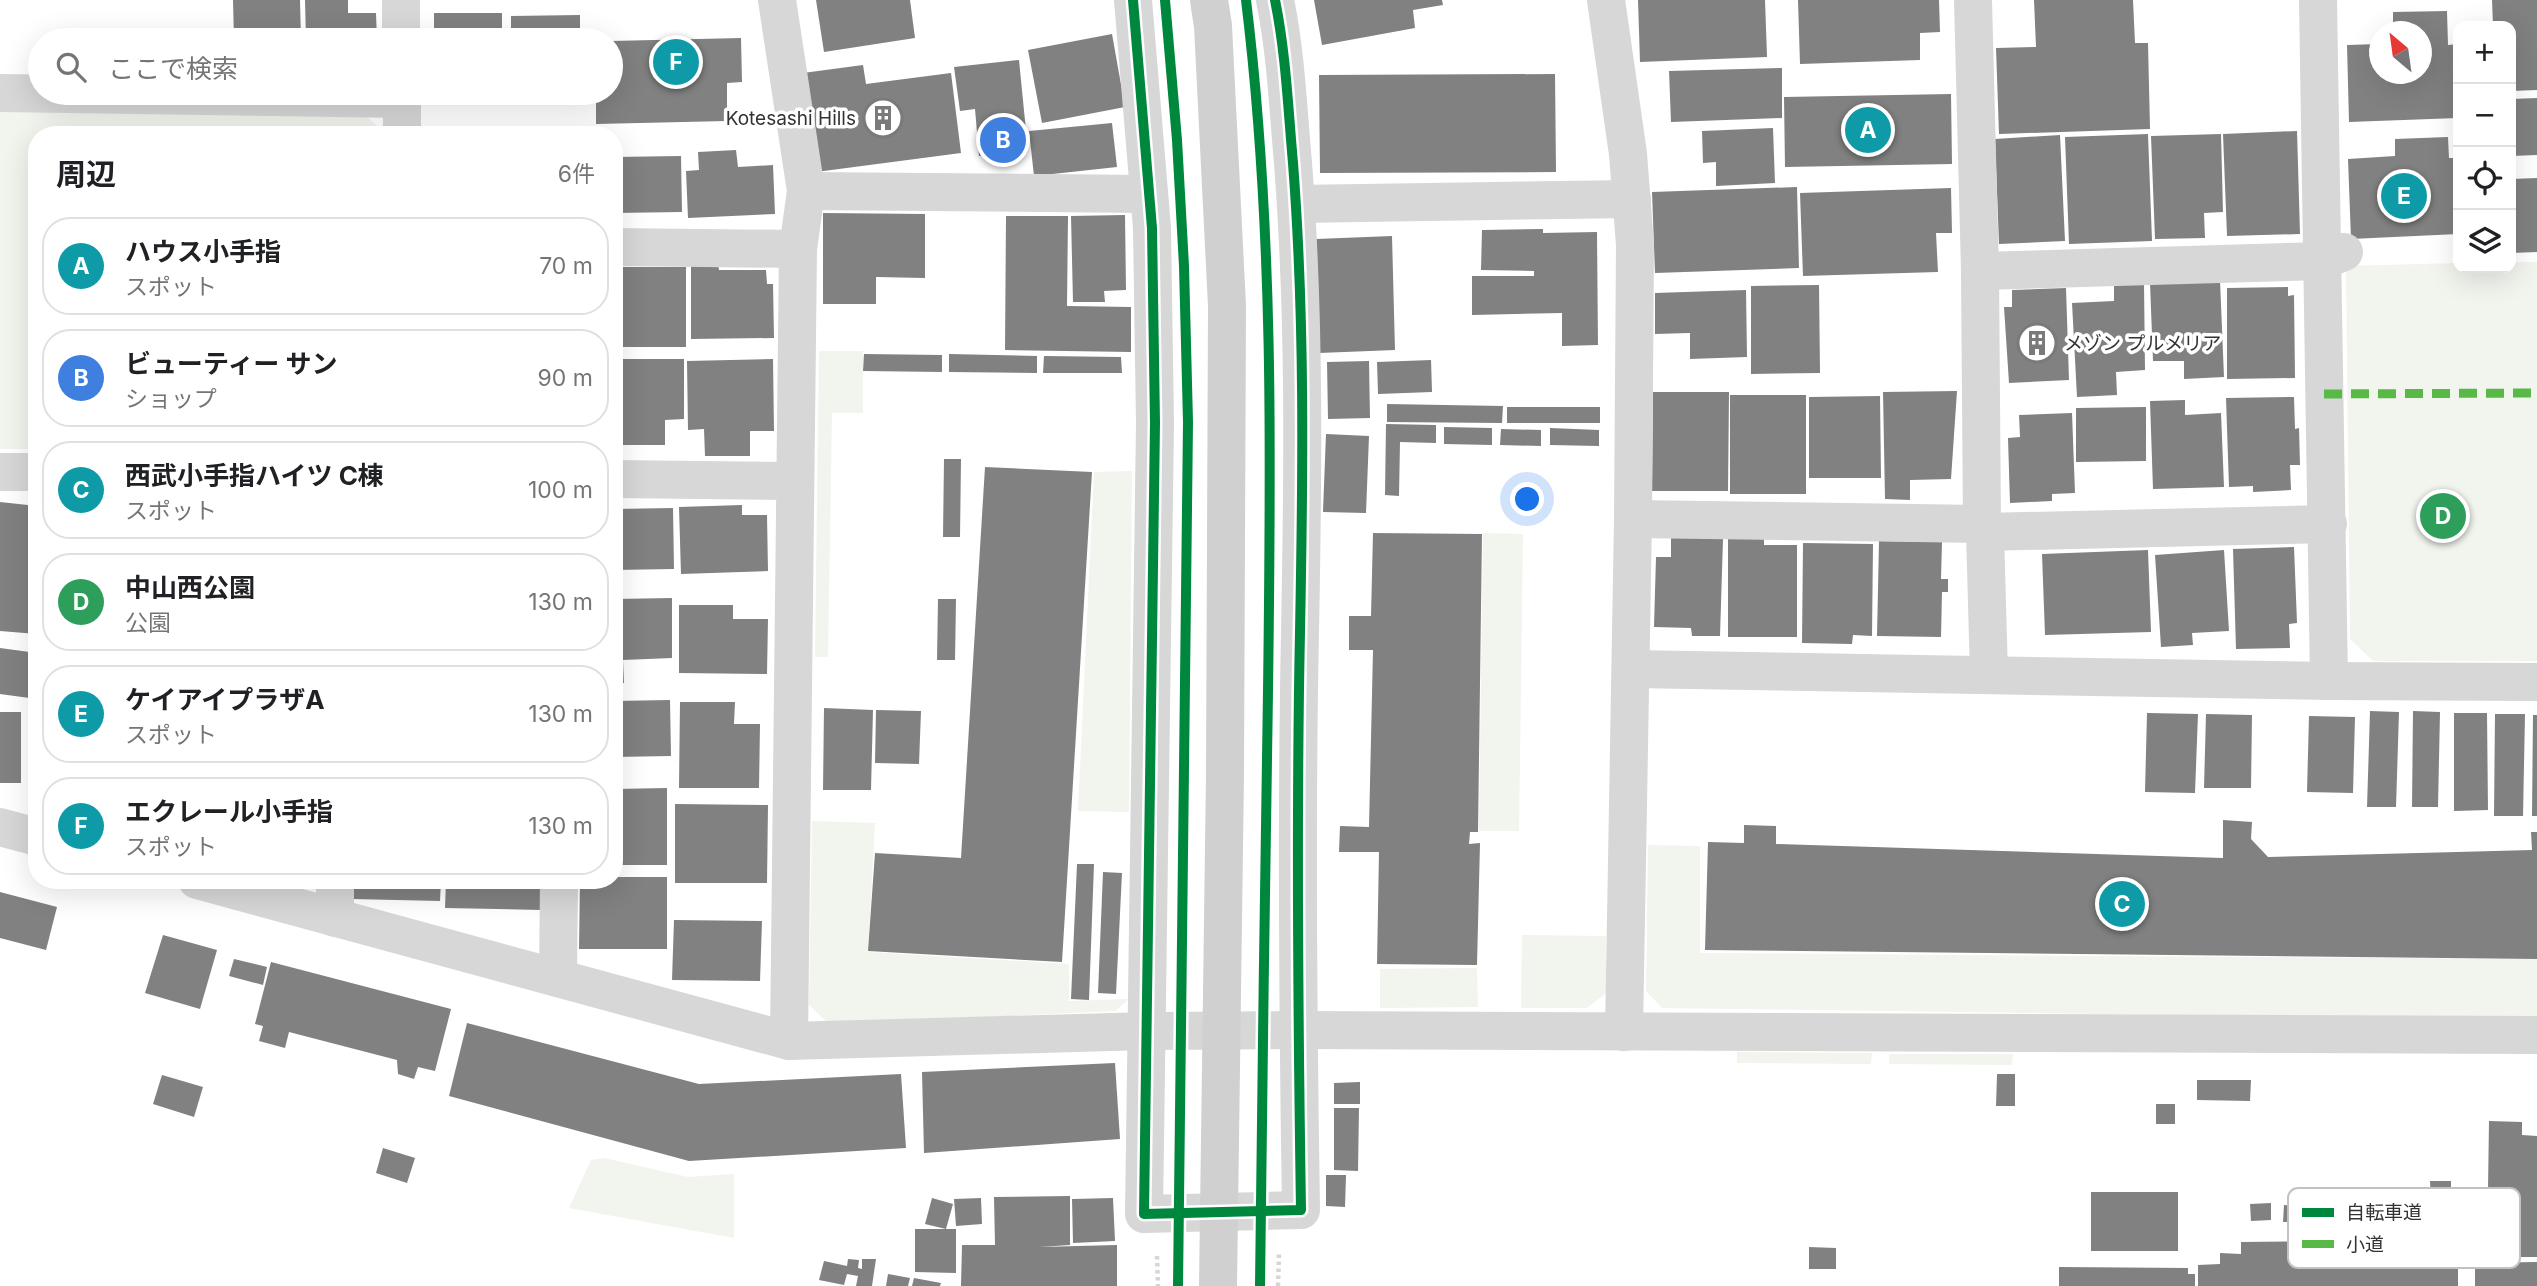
<!DOCTYPE html>
<html lang="ja">
<head>
<meta charset="utf-8">
<style>
	:root { --surface:#fff; --page:#f6f6f6; --text:#202124; --muted:#757577; --line:#e0e0e0; --accent:#7c3aed }
	body { margin:0; font-family:Inter,"Noto Sans JP",sans-serif; background:var(--page); color:var(--text) }
	.controls { position:absolute; right:21px; top:21px; display:grid; overflow:hidden; border-radius:14px; box-shadow:0 7px 28px #0002 }
	.controls button { width:63px; height:63px; display:grid; place-items:center; padding:0; border:0; border-bottom:2px solid var(--line); background:var(--surface); color:var(--text); font:35px sans-serif }
	.compass { position:absolute; left:2369px; top:21px; width:63px; height:63px; border-radius:50%; background:var(--surface); box-shadow:0 7px 28px #0002; rotate:331deg }
	.you { position:absolute; left:1528px; top:500px; width:24px; height:24px; margin:-18px; border:5px solid #fff; border-radius:50%; background:#1a73e8; box-shadow:0 0 0 10px #1a73e833 }
	.badge { display:grid; place-items:center; width:46px; height:46px; border-radius:50%; background:var(--accent); color:#fff; font-size:23px; font-weight:700 }
	.pin { position:absolute; translate:-50% -50%; border:4px solid #fff; box-shadow:0 2px 7px #0006 }
	.list { margin:0; padding:0; list-style:none }
	h2 { display:flex; justify-content:space-between; align-items:center; height:91px; margin:0; padding:0 28px; font-size:30px }
	h2 small { font-size:23px; font-weight:400; color:var(--muted) }
	.list li { display:grid; grid-template-columns:46px 1fr auto; gap:21px; align-items:center; box-sizing:border-box; height:98px; margin:0 14px 14px; padding:0 14px; border:2px solid var(--line); border-radius:28px }
	.list b { display:block; font-size:26px; white-space:nowrap }
	.list p { margin:0; font-size:23px; white-space:nowrap; color:var(--muted) }
	.list em { font-size:23px; font-style:normal; color:var(--muted) }
	.icon { flex:none; width:38px; height:38px; fill:none; stroke:currentColor; stroke-width:2; stroke-linecap:round; stroke-linejoin:round }
	.map { position:relative; flex:none; width:2537px; height:1286px; overflow:hidden }
	.search { position:absolute; background:var(--surface); box-shadow:0 7px 28px #0002; left:28px; top:28px; width:595px; height:77px; display:flex; align-items:center; gap:18px; box-sizing:border-box; padding:0 24px; border-radius:38px; color:var(--muted); font-size:26px }
	.panel { position:absolute; background:var(--surface); box-shadow:0 7px 28px #0002; left:28px; top:126px; width:595px; height:763px; border-radius:28px }
	.map>svg:first-child { display:block }
	.green { fill:#f1f5ed }
	.building { fill:#818181 }
	.lines { fill:none; stroke-linecap:round; stroke-linejoin:round }
	.path { stroke:#d6d6d6; stroke-width:4.5; stroke-dasharray:3.5 3.5; stroke-linecap:butt }
	.street { stroke:#d7d7d7; stroke-width:38 }
	.secondary { stroke:#d0d0d0; stroke-width:38 }
	.secondary-bridge { stroke:#d0d0d0; stroke-width:38 }
	.quiet { stroke:#58b947; stroke-width:9; stroke-dasharray:18 9; stroke-linecap:butt }
	.cycleway-casing { stroke:#fff; stroke-width:15 }
	.cycleway { stroke:#00873e; stroke-width:10 }
	.labels { text-anchor:middle; stroke-width:7; stroke-linejoin:round; paint-order:stroke }
	.poi-label { font-size:19px; fill:#333; stroke:#fff; text-anchor:end }
	.key { fill:#fff; stroke:#c2c2c2; stroke-width:2 }
	.key-label { font-size:19px; fill:#333 }
</style>
</head>
<body>
<div class="map">
<svg width="2537" height="1286" viewBox="0 0 2537 1286">
	<rect width="100%" height="100%" fill="#fff"/>
	<!-- green -->
	<g class="green">
		<polygon points="0,108 362,112 379,128 379,135 37,135 37,449 0,449"/>
		<polygon points="2511,262 2537,262 2537,661 2373,661 2350,639 2346,266 2458,263 2458,268 2511,268"/>
		<polygon points="819,351 863,351 863,413 832,413 828,657 815,657"/>
		<polygon points="1132,471 1129,812 1078,811 1094,472"/>
		<polygon points="1483,533 1523,534 1519,831 1479,831"/>
		<polygon points="812,821 875,823 868,952 1069,964 1069,1001 1129,999 1115,1011 829,1024 809,1005"/>
		<polygon points="1648,845 1700,846 1700,953 2537,959 2537,1020 1662,1008 1646,991"/>
		<polygon points="1522,935 1606,936 1606,993 1587,1008 1521,1008"/>
		<polygon points="1477,968 1478,1007 1380,1008 1380,969"/>
		<polygon points="1737,1052 1872,1053 1871,1064 1737,1063"/>
		<polygon points="1889,1054 2013,1054 2012,1065 1889,1064"/>
		<polygon points="604,1158 688,1177 734,1174 734,1238 569,1208 591,1160"/>
	</g>
	<!-- building -->
	<g class="building">
		<polygon points="233,0 300,0 301,40 234,40"/>
		<polygon points="305,0 348,0 348,13 376,13 377,40 306,40"/>
		<polygon points="816,0 910,0 915,38 824,52"/>
		<polygon points="1314,0 1442,0 1443,5 1413,10 1415,28 1322,45"/>
		<polygon points="1638,0 1765,0 1767,57 1640,62"/>
		<polygon points="1798,0 1939,0 1940,32 1920,33 1920,60 1800,64"/>
		<polygon points="2034,0 2133,0 2135,43 2148,43 2150,129 1999,134 1996,48 2036,47"/>
		<polygon points="2492,0 2537,0 2537,90 2511,91 2511,26 2493,26"/>
		<polygon points="2447,11 2448,45 2458,44 2458,118 2349,122 2347,45 2380,44 2380,74 2422,74 2422,32 2393,32 2393,12"/>
		<rect x="434" y="13" width="68" height="27"/>
		<polygon points="580,15 580,40 511,40 511,16"/>
		<polygon points="1112,34 1125,107 1042,123 1028,50"/>
		<polygon points="741,38 742,82 727,83 727,121 596,124 596,93 611,93 611,41"/>
		<polygon points="1019,60 1028,151 979,156 975,109 960,111 954,67"/>
		<polygon points="863,65 866,84 951,73 961,153 816,172 803,73"/>
		<polygon points="1782,68 1782,118 1671,122 1669,71"/>
		<polygon points="1555,74 1556,172 1320,173 1319,75"/>
		<polygon points="1951,94 1952,164 1785,167 1784,97"/>
		<polygon points="2537,98 2537,155 2511,156 2511,99"/>
		<polygon points="1112,123 1117,167 1034,176 1029,131"/>
		<polygon points="1773,128 1775,183 1716,186 1716,162 1703,163 1702,131"/>
		<rect x="447" y="130" width="57" height="5"/>
		<polygon points="2297,131 2300,234 2227,236 2223,134"/>
		<polygon points="2148,134 2152,241 2069,244 2065,137"/>
		<polygon points="2221,134 2223,212 2204,213 2205,238 2155,239 2151,136"/>
		<polygon points="2060,135 2065,241 1999,244 1995,139"/>
		<polygon points="2448,137 2449,158 2458,158 2458,234 2351,239 2348,159 2395,156 2395,139"/>
		<polygon points="736,150 738,167 773,165 775,214 688,218 686,171 699,170 698,152"/>
		<polygon points="681,156 682,212 614,213 614,157"/>
		<polygon points="2537,178 2537,252 2511,253 2511,179"/>
		<polygon points="1797,187 1799,268 1655,273 1652,192"/>
		<polygon points="1951,188 1952,233 1936,233 1938,272 1803,276 1800,193"/>
		<polygon points="823,213 925,214 925,278 876,277 876,304 823,304"/>
		<polygon points="1125,215 1126,290 1104,291 1105,302 1073,302 1071,216"/>
		<polygon points="1006,216 1068,216 1067,306 1131,307 1131,352 1005,350"/>
		<polygon points="1543,229 1543,233 1597,232 1598,345 1562,346 1562,313 1472,315 1472,276 1534,276 1534,271 1481,270 1482,230"/>
		<polygon points="1392,236 1395,350 1319,353 1316,239"/>
		<polygon points="718,263 719,270 766,270 767,284 773,284 774,338 691,339 691,264"/>
		<rect x="614" y="267" width="72" height="80"/>
		<polygon points="2220,280 2224,377 2184,379 2184,361 2153,361 2150,283"/>
		<polygon points="2144,283 2145,370 2116,372 2117,395 2077,397 2072,303 2114,301 2114,285"/>
		<polygon points="1819,285 1820,373 1751,374 1751,286"/>
		<polygon points="2288,287 2288,296 2294,295 2295,378 2227,379 2227,288"/>
		<polygon points="2066,288 2069,380 2009,383 2004,307 2012,307 2012,290"/>
		<polygon points="1746,290 1747,357 1690,359 1690,333 1655,334 1655,293"/>
		<polygon points="864,354 942,355 942,372 863,371"/>
		<polygon points="949,354 1037,356 1037,373 949,372"/>
		<polygon points="1044,356 1121,357 1122,373 1043,373"/>
		<polygon points="614,359 684,359 684,419 665,420 665,445 614,445"/>
		<polygon points="773,359 774,431 750,431 750,456 705,456 704,429 688,430 687,361"/>
		<polygon points="1431,360 1432,392 1378,394 1377,362"/>
		<polygon points="1369,361 1370,418 1328,419 1327,362"/>
		<polygon points="1957,391 1951,479 1910,480 1910,500 1885,499 1883,392"/>
		<polygon points="1653,392 1729,392 1728,491 1652,491"/>
		<rect x="1730" y="395" width="76" height="99"/>
		<polygon points="1880,396 1881,478 1809,478 1809,397"/>
		<polygon points="2294,397 2295,429 2299,428 2300,465 2290,465 2291,490 2253,492 2253,486 2229,487 2226,398"/>
		<polygon points="2185,400 2185,415 2221,413 2224,487 2153,489 2150,401"/>
		<polygon points="1387,404 1503,406 1502,423 1387,422"/>
		<rect x="1507" y="407" width="93" height="16"/>
		<polygon points="2146,407 2146,461 2076,462 2076,408"/>
		<polygon points="2072,413 2075,493 2052,494 2052,501 2010,503 2008,438 2020,437 2019,415"/>
		<polygon points="1386,424 1436,425 1436,443 1400,442 1399,496 1385,495"/>
		<polygon points="1444,427 1492,428 1492,445 1444,444"/>
		<polygon points="1550,428 1599,430 1599,446 1550,445"/>
		<polygon points="1501,429 1541,430 1541,446 1500,445"/>
		<polygon points="1326,434 1369,436 1366,513 1323,512"/>
		<polygon points="944,459 961,459 960,537 943,537"/>
		<polygon points="985,467 1092,472 1062,962 868,951 875,853 961,858"/>
		<polygon points="0,502 37,506 37,634 0,631"/>
		<polygon points="742,505 742,515 767,515 768,571 681,574 679,507"/>
		<polygon points="673,508 674,569 614,570 614,509"/>
		<polygon points="1373,533 1482,534 1478,832 1470,832 1469,844 1480,843 1477,965 1377,964 1379,852 1339,852 1340,826 1369,827 1373,650 1349,650 1349,616 1371,616"/>
		<polygon points="1671,537 1723,539 1720,636 1692,636 1691,628 1654,627 1656,557 1671,557"/>
		<polygon points="1728,539 1764,539 1764,545 1797,545 1797,637 1728,637"/>
		<polygon points="1879,541 1942,542 1941,579 1948,579 1948,592 1942,592 1941,637 1877,636"/>
		<polygon points="1803,543 1873,544 1872,636 1853,635 1852,644 1802,643"/>
		<polygon points="2294,547 2297,623 2289,624 2290,648 2236,649 2233,549"/>
		<polygon points="2148,550 2151,632 2045,635 2042,554"/>
		<polygon points="2224,550 2229,631 2192,633 2193,645 2161,647 2155,555"/>
		<polygon points="672,598 672,658 623,660 624,683 614,683 614,599"/>
		<polygon points="938,599 956,599 955,660 937,660"/>
		<polygon points="679,605 733,605 733,619 768,619 767,674 679,673"/>
		<polygon points="0,648 37,653 37,699 0,694"/>
		<polygon points="670,700 671,756 614,757 614,701"/>
		<polygon points="680,702 735,702 734,724 760,724 759,788 679,788"/>
		<polygon points="824,708 873,710 871,790 823,790"/>
		<polygon points="876,710 921,711 919,764 875,763"/>
		<polygon points="2370,711 2399,712 2396,807 2367,807"/>
		<polygon points="2413,711 2440,712 2438,807 2412,807"/>
		<rect x="0" y="712" width="21" height="71"/>
		<polygon points="2147,713 2198,714 2195,793 2145,792"/>
		<polygon points="2454,713 2487,713 2488,810 2454,811"/>
		<polygon points="2206,714 2252,715 2251,788 2204,788"/>
		<polygon points="2495,714 2525,714 2523,816 2494,816"/>
		<polygon points="2533,715 2537,715 2537,816 2532,816"/>
		<polygon points="2309,716 2355,717 2353,793 2307,792"/>
		<polygon points="667,788 667,865 614,865 614,789"/>
		<polygon points="675,804 768,805 767,883 675,883"/>
		<polygon points="2223,820 2252,822 2251,839 2268,857 2532,850 2531,832 2537,832 2537,959 1705,950 1708,842 1744,843 1744,825 1776,826 1776,844 2223,858"/>
		<polygon points="1077,864 1094,864 1089,1000 1071,999"/>
		<polygon points="1103,872 1122,873 1116,994 1098,993"/>
		<polygon points="614,877 667,877 667,949 579,949 580,880 614,880"/>
		<polygon points="353,880 441,880 440,901 352,899"/>
		<polygon points="446,880 541,880 541,910 445,908"/>
		<polygon points="0,892 57,907 46,950 0,938"/>
		<polygon points="674,920 762,921 760,981 672,980"/>
		<polygon points="163,935 217,950 200,1009 145,993"/>
		<polygon points="234,959 267,967 263,985 229,976"/>
		<polygon points="271,962 451,1009 435,1071 418,1067 414,1079 398,1074 397,1060 289,1032 285,1048 259,1041 263,1026 255,1024"/>
		<polygon points="467,1023 699,1084 901,1074 906,1148 689,1161 449,1096"/>
		<polygon points="1115,1063 1120,1139 924,1153 922,1072"/>
		<polygon points="1997,1074 2015,1074 2015,1106 1996,1106"/>
		<polygon points="162,1075 203,1087 194,1117 153,1104"/>
		<polygon points="2197,1080 2251,1080 2250,1101 2197,1100"/>
		<polygon points="1360,1082 1360,1104 1334,1104 1334,1083"/>
		<rect x="2156" y="1104" width="19" height="20"/>
		<polygon points="1334,1108 1359,1108 1358,1171 1334,1170"/>
		<polygon points="2489,1121 2522,1122 2522,1135 2537,1136 2537,1257 2487,1257"/>
		<polygon points="383,1148 415,1158 407,1183 376,1173"/>
		<polygon points="1326,1175 1346,1175 1345,1207 1326,1206"/>
		<polygon points="2430,1181 2451,1181 2451,1201 2431,1200"/>
		<rect x="2091" y="1192" width="87" height="59"/>
		<polygon points="1070,1196 1070,1245 1039,1247 1117,1245 1117,1286 961,1286 962,1245 995,1245 994,1197"/>
		<polygon points="932,1198 953,1204 946,1229 925,1224"/>
		<polygon points="981,1198 982,1224 956,1226 954,1199"/>
		<polygon points="1113,1198 1115,1241 1073,1243 1072,1199"/>
		<polygon points="2271,1203 2271,1220 2251,1221 2250,1204"/>
		<polygon points="2284,1205 2304,1206 2304,1222 2283,1222"/>
		<polygon points="915,1229 956,1229 956,1273 915,1272"/>
		<polygon points="2350,1241 2350,1246 2436,1246 2436,1268 2458,1268 2458,1286 2198,1286 2198,1265 2220,1264 2220,1253 2241,1254 2241,1242"/>
		<polygon points="1809,1247 1836,1248 1836,1269 1809,1269"/>
		<polygon points="848,1259 859,1260 858,1268 862,1269 862,1259 876,1259 872,1286 856,1286 858,1276 847,1274 844,1285 819,1280 824,1261 847,1266"/>
		<polygon points="2537,1262 2537,1286 2475,1286 2475,1263"/>
		<polygon points="2059,1267 2188,1268 2188,1274 2195,1274 2195,1286 2059,1286"/>
		<polygon points="888,1274 910,1278 908,1286 886,1286"/>
		<polygon points="914,1278 941,1283 940,1286 912,1286"/>
	</g>
	<g class="lines">
		<!-- path -->
		<g class="path">
			<polyline points="1157,1256 1158,1286"/>
			<polyline points="1278,1286 1279,1254"/>
		</g>
		<!-- street -->
		<g class="street">
			<polyline points="401,0 401,40"/>
			<polyline points="777,0 806,191 798,249 789,1041"/>
			<path d="M1133 0 1152 228 1155 423 1144 1214 1301 1210C1298 1017 1296 824 1300 632 1303 475 1305 319 1293 163 1288 108 1286 54 1275 0"/>
			<polyline points="1606,0 1628,154 1635,245 1633,519 1624,1032"/>
			<polyline points="1973,0 1980,271 1982,524 1985,532 1989,675"/>
			<polyline points="2318,0 2329,681"/>
			<polyline points="0,93 402,99"/>
			<polyline points="402,135 402,93"/>
			<polyline points="806,191 1149,194"/>
			<polyline points="1296,204 1632,199"/>
			<polyline points="614,247 798,249"/>
			<polyline points="1980,271 2321,261 2344,252"/>
			<polyline points="0,472 37,472"/>
			<polyline points="614,479 795,481"/>
			<polyline points="1633,519 1982,524"/>
			<polyline points="1985,532 2328,524"/>
			<polyline points="1631,669 2329,681 2537,682"/>
			<polyline points="0,827 37,837"/>
			<polyline points="197,880 789,1041 1147,1031 1298,1030 2537,1035"/>
			<polyline points="335,918 335,880"/>
			<polyline points="558,978 559,880"/>
		</g>
		<!-- secondary -->
		<polyline class="secondary" points="1209,0 1213,26 1227,306 1225,774"/>
		<!-- secondary-bridge -->
		<polyline class="secondary-bridge" points="1218,1286 1225,774"/>
		<!-- quiet -->
		<polyline class="quiet" points="2324,394 2537,393"/>
		<defs>
			<g id="cycleway">
				<path d="M1133 0 1152 228 1155 423 1144 1214 1301 1210C1298 1017 1296 824 1300 632 1303 475 1305 319 1293 163 1288 108 1286 54 1275 0"/>
				<polyline points="1165,0 1177,140 1184,266 1188,422 1178,1286"/>
				<path d="M1246 0C1274 229 1271 461 1268 691 1265 889 1262 1088 1260 1286"/>
			</g>
		</defs>
		<!-- cycleway casing -->
		<use href="#cycleway" class="cycleway-casing"/>
		<!-- cycleway -->
		<use href="#cycleway" class="cycleway"/>
	</g>
	<!-- icons -->
	<defs>
		<symbol id="building-ring" viewBox="-11 -11 22 22"><circle r="9.5" fill="#fff" stroke="#7a7a7a" stroke-width="1.5"/><path d="M-4-6H4V6H1V3H-1V6H-4ZM-2.5-4.3h1.7v1.8h-1.7ZM.8-4.3h1.7v1.8H.8ZM-2.5-1h1.7V.8h-1.7ZM.8-1h1.7V.8H.8Z" fill="#7a7a7a"/></symbol>
	</defs>
	<g fill-rule="evenodd">
		<use href="#building-ring" x="861" y="96" width="44" height="44"/>
		<use href="#building-ring" x="2015" y="321" width="44" height="44"/>
	</g>
	<g class="labels">
		<!-- poi labels -->
		<g class="poi-label">
			<text x="856" y="125">Kotesashi Hills</text>
			<text x="2064" y="350" text-anchor="start">メゾン プルメリア</text>
		</g>
	</g>
	<!-- legend -->
	<rect x="2288" y="1188" width="232" height="80" rx="10" class="key"/>
	<rect x="2302" y="1208" width="32" height="9" fill="#00873e"/>
	<rect x="2302" y="1240" width="32" height="8" fill="#58b947"/>
	<g class="key-label">
		<text x="2346" y="1219">自転車道</text>
		<text x="2346" y="1251">小道</text>
	</g>
</svg>
<div class="controls">
<button>+</button>
<button>−</button>
<button><svg class="icon" aria-label="locate" viewBox="0 0 24 24"><circle cx="12" cy="12" r="6"/><path d="M12 2v4M12 18v4M2 12h4M18 12h4"/></svg></button>
<button><svg class="icon" aria-label="layers" viewBox="0 0 24 24"><path d="M12 4l9 5-9 5-9-5zM3 14l9 5 9-5"/></svg></button>
</div>
<svg class="compass" viewBox="-18 -18 36 36"><path d="M0-13l5 13h-10z" fill="#e53935"/><path d="M0 13l5-13h-10z" fill="#757577"/></svg>
<div class="you"></div>
<div class="pin badge" style="left:1868px;top:130px;background:#0f9aa8">A</div>
<div class="pin badge" style="left:1003px;top:140px;background:#3f7fe0">B</div>
<div class="pin badge" style="left:2122px;top:904px;background:#0f9aa8">C</div>
<div class="pin badge" style="left:2443px;top:516px;background:#2e9e5b">D</div>
<div class="pin badge" style="left:2404px;top:196px;background:#0f9aa8">E</div>
<div class="pin badge" style="left:676px;top:62px;background:#0f9aa8">F</div>
<div class="search"><svg class="icon" aria-label="search" viewBox="0 0 24 24"><circle cx="10" cy="10" r="6"/><path d="M15 15l6 6"/></svg>ここで検索</div>
<section class="panel">
<h2>周辺<small>6件</small></h2>
<ul class="list">
<li><span class="badge" style="background:#0f9aa8">A</span><div><b>ハウス小手指</b><p>スポット</p></div><em>70 m</em></li>
<li><span class="badge" style="background:#3f7fe0">B</span><div><b>ビューティー サン</b><p>ショップ</p></div><em>90 m</em></li>
<li><span class="badge" style="background:#0f9aa8">C</span><div><b>西武小手指ハイツ C棟</b><p>スポット</p></div><em>100 m</em></li>
<li><span class="badge" style="background:#2e9e5b">D</span><div><b>中山西公園</b><p>公園</p></div><em>130 m</em></li>
<li><span class="badge" style="background:#0f9aa8">E</span><div><b>ケイアイプラザA</b><p>スポット</p></div><em>130 m</em></li>
<li><span class="badge" style="background:#0f9aa8">F</span><div><b>エクレール小手指</b><p>スポット</p></div><em>130 m</em></li>
</ul>
</section>
</div>
</body>
</html>
